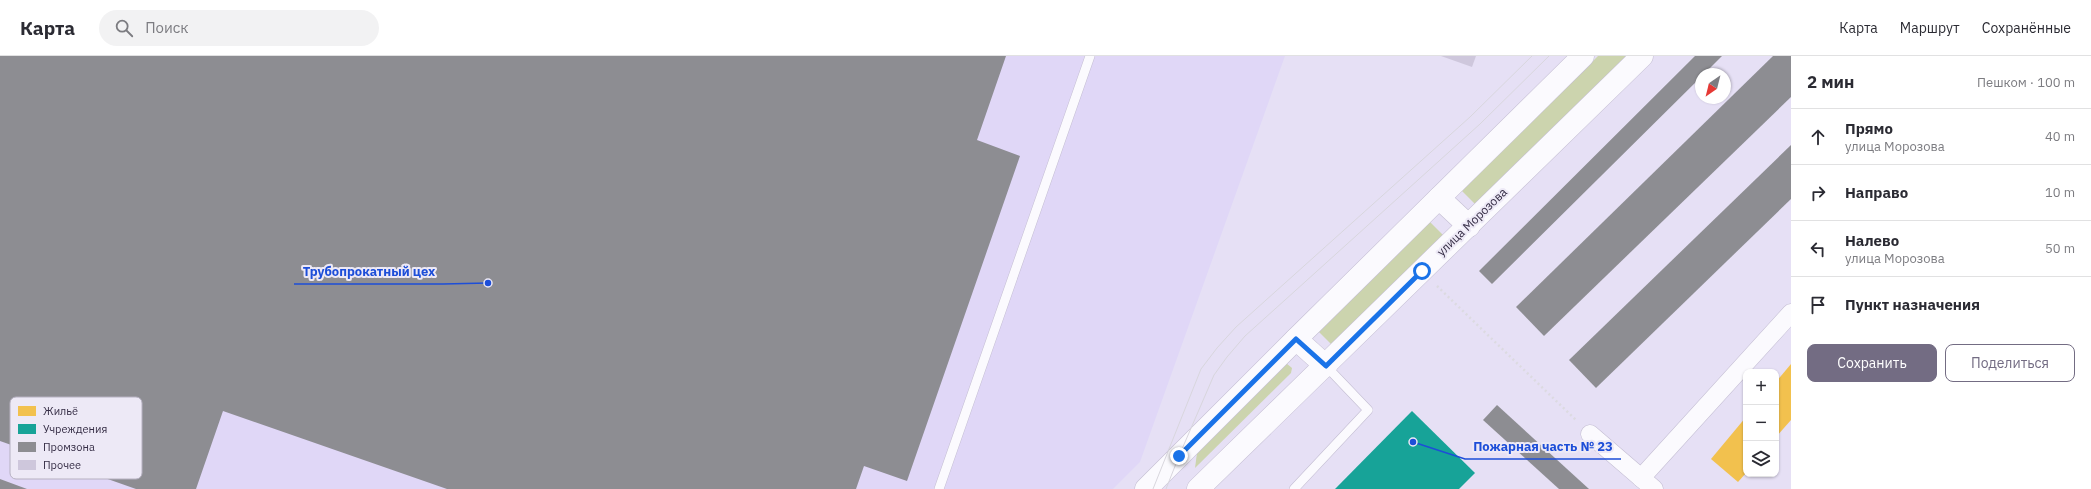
<!DOCTYPE html>
<html lang="ru">
<head>
<meta charset="utf-8">
<style>
	:root { --surface:#fff; --page:#f2f2f3; --text:#2b2b33; --muted:#7c7c81; --line:#e1e1e2; --accent:#736c83 }
	body { margin:0; font-family:"IBM Plex Sans",sans-serif; background:var(--page); color:var(--text) }
	.controls { position:absolute; right:12px; bottom:12px; display:grid; overflow:hidden; border-radius:8px; box-shadow:0 1px 3px #0004 }
	.controls button { width:36px; height:36px; display:grid; place-items:center; padding:0; border:0; border-bottom:1px solid var(--line); background:var(--surface); color:var(--text); font:20px sans-serif }
	.compass { position:absolute; left:1695px; top:12px; width:36px; height:36px; border-radius:50%; background:var(--surface); box-shadow:0 1px 3px #0004; rotate:215deg }
	.stop { position:absolute; width:12px; height:12px; margin:-9px; border:3px solid #1a73e8; border-radius:50%; background:#fff }
	.stop.end { background:#1a73e8; border-color:#fff; box-shadow:0 1px 4px #0008 }
	.list { margin:0; padding:0; list-style:none }
	h2 { display:flex; justify-content:space-between; align-items:center; height:52px; margin:0; padding:0 16px; font-size:17px }
	h2 small { font-size:13px; font-weight:400; color:var(--muted) }
	.list li { display:grid; grid-template-columns:26px 1fr auto; gap:12px; align-items:center; box-sizing:border-box; height:56px; padding:0 16px; border-top:1px solid var(--line) }
	.list b { display:block; font-size:15px; white-space:nowrap }
	.list p { margin:0; font-size:13px; white-space:nowrap; color:var(--muted) }
	.list em { font-size:13px; font-style:normal; color:var(--muted) }
	.actions { display:flex; gap:8px; padding:12px 16px }
	.actions a { flex:1; padding:9px 0; border:1px solid var(--accent); border-radius:8px; text-align:center; font-size:14px; color:var(--accent) }
	.actions .main { background:var(--accent); color:#fff }
	.icon { flex:none; width:22px; height:22px; fill:none; stroke:currentColor; stroke-width:2; stroke-linecap:round; stroke-linejoin:round }
	.map { position:relative; flex:none; width:1791px; height:433px; overflow:hidden }
	header { display:flex; align-items:center; gap:24px; box-sizing:border-box; height:56px; padding:0 20px; background:var(--surface); border-bottom:1px solid var(--line) }
	header strong { font-size:19px }
	nav { display:flex; gap:22px; margin-inline-start:auto; font-size:14px }
	.search { width:280px; height:36px; background:var(--page); display:flex; align-items:center; gap:10px; box-sizing:border-box; padding:0 14px; border-radius:22px; color:var(--muted); font-size:15px }
	main { display:flex }
	aside { flex:1; background:var(--surface) }
	.map>svg:first-child { display:block }
	.built { fill:#e0d7f7 }
	.green { fill:#ccd4ae }
	.homes { fill:#f2c14e }
	.public { fill:#17a398 }
	.industry { fill:#8d8d92 }
	.building { fill:#cec7dc }
	.lines { fill:none; stroke-linecap:round; stroke-linejoin:round }
	.lane-casing { stroke:#c4bed3; stroke-width:10 }
	.street-casing { stroke:#c4bed3; stroke-width:19 }
	.secondary-casing { stroke:#c4bed3; stroke-width:23 }
	.path { stroke:#dcdae1; stroke-width:2.5; stroke-dasharray:2 3; stroke-linecap:butt }
	.lane { stroke:#fbfafe; stroke-width:9 }
	.street { stroke:#fbfafe; stroke-width:18 }
	.secondary { stroke:#fbfafe; stroke-width:22 }
	.tram { stroke:#d8d6dd; stroke-width:1 }
	.route { stroke:#1a73e8; stroke-width:5 }
	.labels { text-anchor:middle; stroke-width:4; stroke-linejoin:round; paint-order:stroke }
	.street-label { font-size:12px; fill:#352d45; stroke:#ede9f6 }
	.key { fill:#ede9f6; stroke:#b6b1c1; stroke-width:1 }
	.key-label { font-size:11px; fill:#352d45 }
	.leader { fill:none; stroke:#1d4ed8; stroke-width:1.5 }
	.callout-dot { fill:#1d4ed8; stroke:#ede9f6; stroke-width:1.5 }
	.callout-label { font-size:13px; text-anchor:middle; font-weight:bold; fill:#1d4ed8; stroke:#ede9f6; stroke-width:4; stroke-linejoin:round; paint-order:stroke }
</style>
</head>
<body>
<header>
<strong>Карта</strong>
<div class="search"><svg class="icon" aria-label="search" viewBox="0 0 24 24"><circle cx="10" cy="10" r="6"/><path d="M15 15l6 6"/></svg>Поиск</div>
<nav><a>Карта</a><a>Маршрут</a><a>Сохранённые</a></nav>
</header>
<main>
<div class="map">
<svg width="1791" height="433" viewBox="0 0 1791 433">
	<rect width="100%" height="100%" fill="#e6e0f5"/>
	<!-- built -->
	<polygon class="built" points="0,0 1285,0 1140,406 1113,433 0,433"/>
	<!-- green -->
	<g class="green">
		<polygon points="1598,0 1626,0 1477,150 1462,135"/>
		<polygon points="1429,165 1443,179 1333,290 1319,276"/>
		<polygon points="1286,307 1292,312 1291,317 1195,412 1197,397"/>
	</g>
	<!-- homes -->
	<g class="homes">
		<polygon points="1791,308 1791,364 1776,381 1776,326"/>
		<polygon points="1746,361 1746,417 1738,426 1711,403"/>
	</g>
	<!-- public -->
	<polygon class="public" points="1412,355 1475,417 1459,433 1335,433"/>
	<!-- industry -->
	<g class="industry">
		<polygon points="0,0 1006,0 977,84 1020,100 907,425 864,410 856,433 447,433 223,355 196,433 136,433 0,385"/>
		<polygon points="1695,0 1722,0 1704,18 1701,18 1701,21 1492,228 1479,215"/>
		<polygon points="1773,0 1791,0 1791,41 1544,280 1516,251"/>
		<polygon points="1791,89 1791,143 1596,332 1569,304"/>
		<polygon points="1497,349 1589,433 1559,433 1483,364"/>
		<polygon points="0,423 27,433 0,433"/>
	</g>
	<!-- building -->
	<polygon class="building" points="1441,0 1476,0 1472,11"/>
	<g class="lines">
		<defs>
			<g id="lane">
				<polyline points="939,433 1090,0"/>
				<polyline points="1294,433 1368,354 1326,310"/>
			</g>
			<g id="street">
				<polyline points="1590,378 1654,433"/>
				<polyline points="1641,422 1791,257"/>
			</g>
			<g id="secondary">
				<polyline points="1439,142 1469,170"/>
				<polyline points="1296,283 1326,310"/>
				<polyline points="1146,433 1296,283 1583,0"/>
				<polyline points="1198,433 1642,0"/>
			</g>
		</defs>
		<!-- lane casing -->
		<use href="#lane" class="lane-casing"/>
		<!-- street casing -->
		<use href="#street" class="street-casing"/>
		<!-- secondary casing -->
		<use href="#secondary" class="secondary-casing"/>
		<!-- path -->
		<polyline class="path" points="1437,230 1577,365"/>
		<!-- lane -->
		<use href="#lane" class="lane"/>
		<!-- street -->
		<use href="#street" class="street"/>
		<!-- secondary -->
		<use href="#secondary" class="secondary"/>
		<!-- tram -->
		<g class="tram">
			<polyline points="1153,433 1201,313 1217,292 1236,271 1470,61 1532,0"/>
			<polyline points="1166,433 1179,400 1214,319 1227,301 1245,280 1285,244 1480,68 1549,0"/>
		</g>
	</g>
	<g class="lines">
		<!-- route -->
		<polyline class="route" points="1179,400 1296,283 1326,310 1422,215"/>
	</g>
	<g class="labels">
		<!-- street labels -->
		<g class="street-label">
			<text transform="translate(1472 166) rotate(-44)" y="4">улица Морозова</text>
		</g>
	</g>
	<!-- legend -->
	<rect x="10" y="341" width="132" height="82" rx="6" class="key"/>
	<rect x="18" y="350" width="18" height="10" fill="#f2c14e"/>
	<rect x="18" y="368" width="18" height="10" fill="#17a398"/>
	<rect x="18" y="386" width="18" height="10" fill="#8d8d92"/>
	<rect x="18" y="404" width="18" height="10" fill="#cec7dc"/>
	<g class="key-label">
		<text x="43" y="359">Жильё</text>
		<text x="43" y="377">Учреждения</text>
		<text x="43" y="395">Промзона</text>
		<text x="43" y="413">Прочее</text>
	</g>
	<!-- callouts -->
	<path class="leader" d="M488 227L443 228H294M1413 386L1465 403H1621"/>
	<g class="callout-dot">
		<circle cx="488" cy="227" r="4"/>
		<circle cx="1413" cy="386" r="4"/>
	</g>
	<g class="callout-label">
		<text x="369" y="220">Трубопрокатный цех</text>
		<text x="1543" y="395">Пожарная часть № 23</text>
	</g>
</svg>
<div class="controls">
<button>+</button>
<button>−</button>
<button><svg class="icon" aria-label="layers" viewBox="0 0 24 24"><path d="M12 4l9 5-9 5-9-5zM3 14l9 5 9-5"/></svg></button>
</div>
<svg class="compass" viewBox="-18 -18 36 36"><path d="M0-13l5 13h-10z" fill="#e53935"/><path d="M0 13l5-13h-10z" fill="#7c7c81"/></svg>
<div class="stop" style="left:1422px;top:215px"></div>
<div class="stop end" style="left:1179px;top:400px"></div>
</div>
<aside>
<h2>2 мин<small>Пешком · 100 m</small></h2>
<ul class="list">
<li><svg class="icon" aria-label="ahead" viewBox="0 0 24 24"><path d="M12 20V5M6 11l6-6 6 6"/></svg><div><b>Прямо</b><p>улица Морозова</p></div><em>40 m</em></li>
<li><svg class="icon" aria-label="right" viewBox="0 0 24 24"><path d="M7 20v-9h11M14 6l5 5-5 5"/></svg><div><b>Направо</b></div><em>10 m</em></li>
<li><svg class="icon" aria-label="left" viewBox="0 0 24 24"><path d="M17 20v-9H6M10 6l-5 5 5 5"/></svg><div><b>Налево</b><p>улица Морозова</p></div><em>50 m</em></li>
<li><svg class="icon" aria-label="arrive" viewBox="0 0 24 24"><path d="M6 21V4h12l-3 4 3 4H6"/></svg><div><b>Пункт назначения</b></div></li>
</ul>
<div class="actions"><a class="main">Сохранить</a><a>Поделиться</a></div>
</aside>
</main>
</body>
</html>
